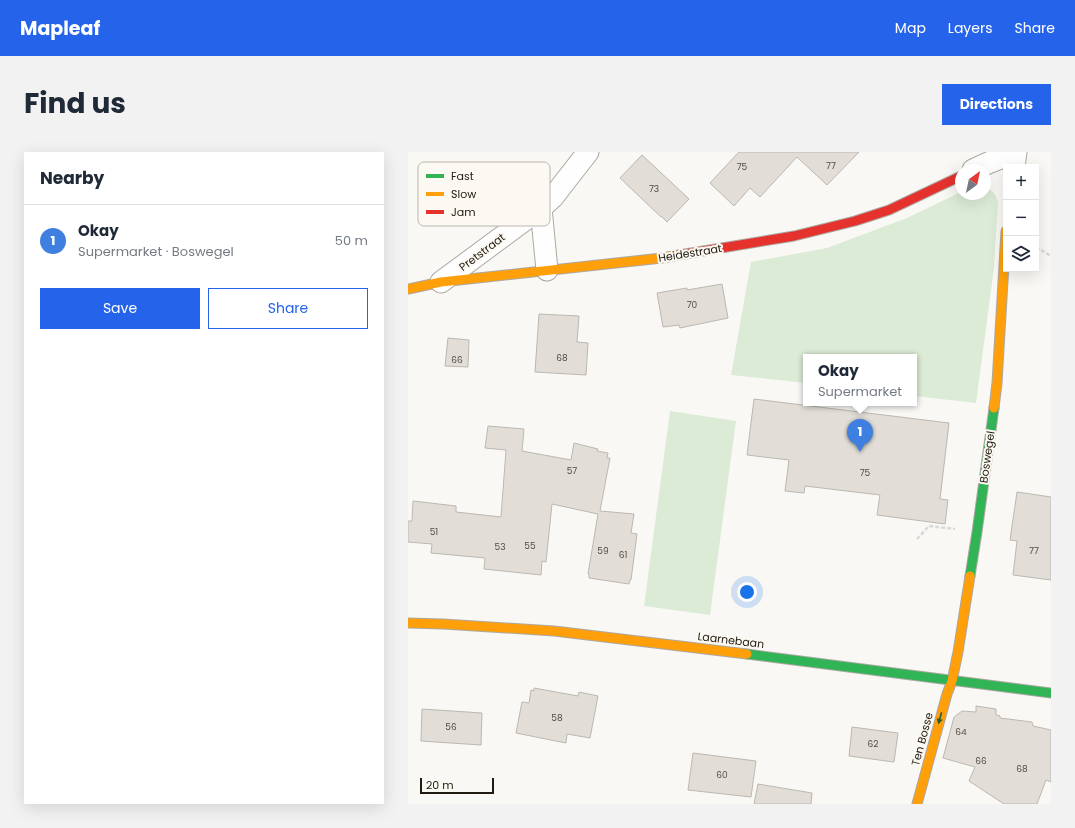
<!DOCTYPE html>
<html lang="en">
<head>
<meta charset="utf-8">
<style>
	:root { --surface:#fff; --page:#f2f2f3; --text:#1f2937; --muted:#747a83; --line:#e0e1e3; --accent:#2563eb }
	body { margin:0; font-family:Poppins,sans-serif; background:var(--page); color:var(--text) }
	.controls { position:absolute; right:12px; top:12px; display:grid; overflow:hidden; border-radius:0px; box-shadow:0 4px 16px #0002 }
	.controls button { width:36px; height:36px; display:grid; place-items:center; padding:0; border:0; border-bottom:1px solid var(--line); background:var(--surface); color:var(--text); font:20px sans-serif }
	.compass { position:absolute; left:547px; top:12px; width:36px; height:36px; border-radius:50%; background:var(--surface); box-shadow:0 4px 16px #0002; rotate:33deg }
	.scale { position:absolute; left:12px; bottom:10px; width:74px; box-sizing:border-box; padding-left:4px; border:2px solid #1f190f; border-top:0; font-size:11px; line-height:14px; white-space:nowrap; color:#1f190f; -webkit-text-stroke:3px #fcf9f3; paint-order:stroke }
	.you { position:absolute; left:339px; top:440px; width:14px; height:14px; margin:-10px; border:3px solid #fff; border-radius:50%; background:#1a73e8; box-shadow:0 0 0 6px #1a73e833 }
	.badge { display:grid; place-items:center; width:26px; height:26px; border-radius:50%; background:var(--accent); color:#fff; font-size:13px; font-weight:700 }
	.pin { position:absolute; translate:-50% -33px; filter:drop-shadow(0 1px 2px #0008) }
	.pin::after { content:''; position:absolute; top:21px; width:14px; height:12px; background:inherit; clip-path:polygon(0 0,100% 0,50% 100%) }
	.popup { position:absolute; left:395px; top:202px; width:114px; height:52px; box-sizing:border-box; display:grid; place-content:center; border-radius:0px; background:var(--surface); filter:drop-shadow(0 1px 3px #0005); font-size:13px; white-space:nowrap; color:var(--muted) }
	.popup b { font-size:15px; color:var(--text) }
	.popup::after { content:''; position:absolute; left:50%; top:100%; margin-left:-8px; border:8px solid transparent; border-top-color:var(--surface) }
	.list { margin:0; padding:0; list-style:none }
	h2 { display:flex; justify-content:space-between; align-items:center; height:52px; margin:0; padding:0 16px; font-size:17px }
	h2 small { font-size:13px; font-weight:400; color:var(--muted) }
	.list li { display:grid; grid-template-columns:26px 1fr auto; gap:12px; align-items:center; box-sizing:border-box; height:72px; padding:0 16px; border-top:1px solid var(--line) }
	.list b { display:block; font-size:15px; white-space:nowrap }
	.list p { margin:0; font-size:13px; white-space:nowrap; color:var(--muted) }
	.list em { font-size:13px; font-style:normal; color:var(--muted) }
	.actions { display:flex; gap:8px; padding:12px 16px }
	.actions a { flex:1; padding:9px 0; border:1px solid var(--accent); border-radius:0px; text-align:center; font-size:14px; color:var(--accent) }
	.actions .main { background:var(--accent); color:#fff }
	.icon { flex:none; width:22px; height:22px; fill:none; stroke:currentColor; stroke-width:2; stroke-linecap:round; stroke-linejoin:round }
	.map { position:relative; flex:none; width:643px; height:652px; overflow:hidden; border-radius:0px }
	header { display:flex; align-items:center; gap:24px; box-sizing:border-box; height:56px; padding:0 20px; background:var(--accent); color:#fff }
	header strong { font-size:19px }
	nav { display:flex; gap:22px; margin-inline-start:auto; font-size:14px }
	.intro { display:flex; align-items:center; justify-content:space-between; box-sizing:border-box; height:96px; padding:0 24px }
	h1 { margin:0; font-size:28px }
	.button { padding:10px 18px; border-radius:0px; background:var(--accent); color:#fff; font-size:14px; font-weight:700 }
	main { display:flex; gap:24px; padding:0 24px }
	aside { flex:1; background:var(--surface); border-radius:0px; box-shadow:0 4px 16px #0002 }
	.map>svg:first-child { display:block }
	.green { fill:#dbebd5 }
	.building { fill:#e2ded7; stroke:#bbb8b1 }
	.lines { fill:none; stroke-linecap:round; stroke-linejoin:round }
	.street-casing { stroke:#aca8a2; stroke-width:23 }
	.fast-casing { stroke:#aca8a2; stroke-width:11 }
	.slow-casing { stroke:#aca8a2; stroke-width:11 }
	.jam-casing { stroke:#aca8a2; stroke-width:11 }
	.path { stroke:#dbd9d8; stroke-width:2.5; stroke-dasharray:4 2; stroke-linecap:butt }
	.street { stroke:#fefefe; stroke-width:21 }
	.fast { stroke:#30b455; stroke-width:9 }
	.slow { stroke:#ff9f0a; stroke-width:9 }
	.jam { stroke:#e5322d; stroke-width:9 }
	.oneway { fill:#275f2e }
	.labels { text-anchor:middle; stroke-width:4; stroke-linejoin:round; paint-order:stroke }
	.number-label { font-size:9px; fill:#514b42 }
	.street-label { font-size:11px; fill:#1f190f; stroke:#fcf9f3 }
	.key { fill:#fcf9f3; stroke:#bab6af; stroke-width:1 }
	.key-label { font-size:11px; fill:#1f190f }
</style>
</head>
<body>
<header>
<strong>Mapleaf</strong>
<nav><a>Map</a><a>Layers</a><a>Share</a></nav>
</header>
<div class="intro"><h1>Find us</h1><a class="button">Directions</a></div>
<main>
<aside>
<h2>Nearby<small></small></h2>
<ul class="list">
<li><span class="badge" style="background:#3f7fe0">1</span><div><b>Okay</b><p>Supermarket · Boswegel</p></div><em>50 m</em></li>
</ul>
<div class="actions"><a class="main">Save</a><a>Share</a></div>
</aside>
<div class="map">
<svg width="643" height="652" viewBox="0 0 643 652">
	<rect width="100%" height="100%" fill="#faf8f5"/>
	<!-- green -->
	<g class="green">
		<path d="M577 34C585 39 588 41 590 51L586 116 568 251 506 244V205H398V231L323 223 343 110 419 96 499 66 553 40V42H577Z"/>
		<polygon points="262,259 328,269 302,463 236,454"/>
	</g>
	<!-- building -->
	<g class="building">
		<polygon points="331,0 451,0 419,33 389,5 352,45 342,36 326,54 302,31"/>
		<polygon points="234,3 281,47 259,70 253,64 253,65 212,26"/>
		<polygon points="314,132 320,166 272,176 271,173 255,175 249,141 279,136 279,138"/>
		<polygon points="131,162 171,164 169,190 180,191 178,223 127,220"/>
		<polygon points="40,186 61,188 60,215 37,214"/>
		<polygon points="346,247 541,271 532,347 540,348 537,372 469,363 472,343 397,334 396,341 377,339 381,308 339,303"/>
		<polygon points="80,274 116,277 114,299 163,308 166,291 190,297 189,299 200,301 199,306 202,306 192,359 226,362 223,381 229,382 223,428 222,428 221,432 181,426 181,422 180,422 190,362 144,352 138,410 134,409 133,423 76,417 77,406 23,401 24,392 0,390 0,369 4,369 5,349 48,354 48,360 93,365 98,298 77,296"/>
		<polygon points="609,340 643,345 643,428 605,423 609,389 602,388"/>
		<polygon points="126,536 170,544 171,540 190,544 182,586 159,582 158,591 108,581 114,550 121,551 123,538 126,539"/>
		<polygon points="568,554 588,557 588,563 592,564 592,566 624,570 625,574 643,578 643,630 638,628 629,652 596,652 561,629 567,615 535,606 546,565 554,559 568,560"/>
		<polygon points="14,557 74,561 73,593 13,589"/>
		<polygon points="444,575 490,581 486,610 441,604"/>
		<polygon points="285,601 348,609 343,645 280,638"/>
		<polygon points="350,632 404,641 403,652 346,652"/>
	</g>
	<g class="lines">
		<defs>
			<g id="street">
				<polyline points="565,18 580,11 608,0 606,15"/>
				<polyline points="133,56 139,118"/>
				<polyline points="33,130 133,56 145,45 180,0"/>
			</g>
			<g id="fast">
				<polyline points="562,424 569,380 586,256"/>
				<polyline points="339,502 643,541"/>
			</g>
			<g id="slow">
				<polyline points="0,137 33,130 254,106 271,103"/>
				<polyline points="586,256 589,231 598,79"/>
				<polyline points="0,471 35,472 146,479 339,502"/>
				<polyline points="509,652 539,542 544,529 550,500 562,424"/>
			</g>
			<polyline id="jam" points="271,103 386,84 447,69 481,58 553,24"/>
		</defs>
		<!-- street casing -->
		<use href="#street" class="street-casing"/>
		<!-- fast casing -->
		<use href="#fast" class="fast-casing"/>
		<!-- slow casing -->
		<use href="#slow" class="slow-casing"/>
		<!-- jam casing -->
		<use href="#jam" class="jam-casing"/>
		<!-- path -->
		<g class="path">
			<polyline points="628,95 643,104"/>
			<polyline points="509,387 521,374 547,377"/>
		</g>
		<!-- street -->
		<use href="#street" class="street"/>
		<!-- fast -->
		<use href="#fast" class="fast"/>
		<!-- slow -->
		<use href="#slow" class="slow"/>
		<!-- jam -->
		<use href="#jam" class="jam"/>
	</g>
	<!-- one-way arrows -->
	<defs><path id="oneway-solid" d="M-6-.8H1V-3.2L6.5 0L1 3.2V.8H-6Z"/></defs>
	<use class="oneway" href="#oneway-solid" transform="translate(532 566) rotate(105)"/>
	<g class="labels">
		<!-- number labels -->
		<g class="number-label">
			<text x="423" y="17">77</text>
			<text x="334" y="18">75</text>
			<text x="246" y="40">73</text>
			<text x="284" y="156">70</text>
			<text x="154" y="209">68</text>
			<text x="49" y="211">66</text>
			<text x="164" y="322">57</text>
			<text x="457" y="324">75</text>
			<text x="26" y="383">51</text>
			<text x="122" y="397">55</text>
			<text x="92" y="398">53</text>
			<text x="195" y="402">59</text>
			<text x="626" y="402">77</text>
			<text x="215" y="406">61</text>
			<text x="149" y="569">58</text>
			<text x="43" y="578">56</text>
			<text x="553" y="583">64</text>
			<text x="465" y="595">62</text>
			<text x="573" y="612">66</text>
			<text x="614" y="620">68</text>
			<text x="314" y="626">60</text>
		</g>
		<!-- street labels -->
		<g class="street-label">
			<text transform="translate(74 100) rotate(-37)" y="4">Pretstraat</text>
			<text transform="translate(282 101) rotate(-9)" y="4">Heidestraat</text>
			<text transform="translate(579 305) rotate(-82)" y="4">Boswegel</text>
			<text transform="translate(323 488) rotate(7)" y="4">Laarnebaan</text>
			<text transform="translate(514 587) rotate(-75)" y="4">Ten Bosse</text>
		</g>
	</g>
	<!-- legend -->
	<rect x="10" y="10" width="132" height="64" rx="6" class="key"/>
	<rect x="18" y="22" width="18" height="4" fill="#30b455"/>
	<rect x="18" y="40" width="18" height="4" fill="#ff9f0a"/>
	<rect x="18" y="58" width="18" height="4" fill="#e5322d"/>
	<g class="key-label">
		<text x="43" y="28">Fast</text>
		<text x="43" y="46">Slow</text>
		<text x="43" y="64">Jam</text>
	</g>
</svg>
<div class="controls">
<button>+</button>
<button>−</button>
<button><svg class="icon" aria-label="layers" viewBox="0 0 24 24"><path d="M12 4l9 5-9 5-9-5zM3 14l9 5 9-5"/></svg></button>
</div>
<svg class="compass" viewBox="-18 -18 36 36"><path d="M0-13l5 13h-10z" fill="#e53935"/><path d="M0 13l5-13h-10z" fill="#747a83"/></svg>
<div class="scale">20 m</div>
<div class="you"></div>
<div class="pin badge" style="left:452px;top:300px;background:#3f7fe0">1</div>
<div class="popup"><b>Okay</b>Supermarket</div>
</div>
</main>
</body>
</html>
